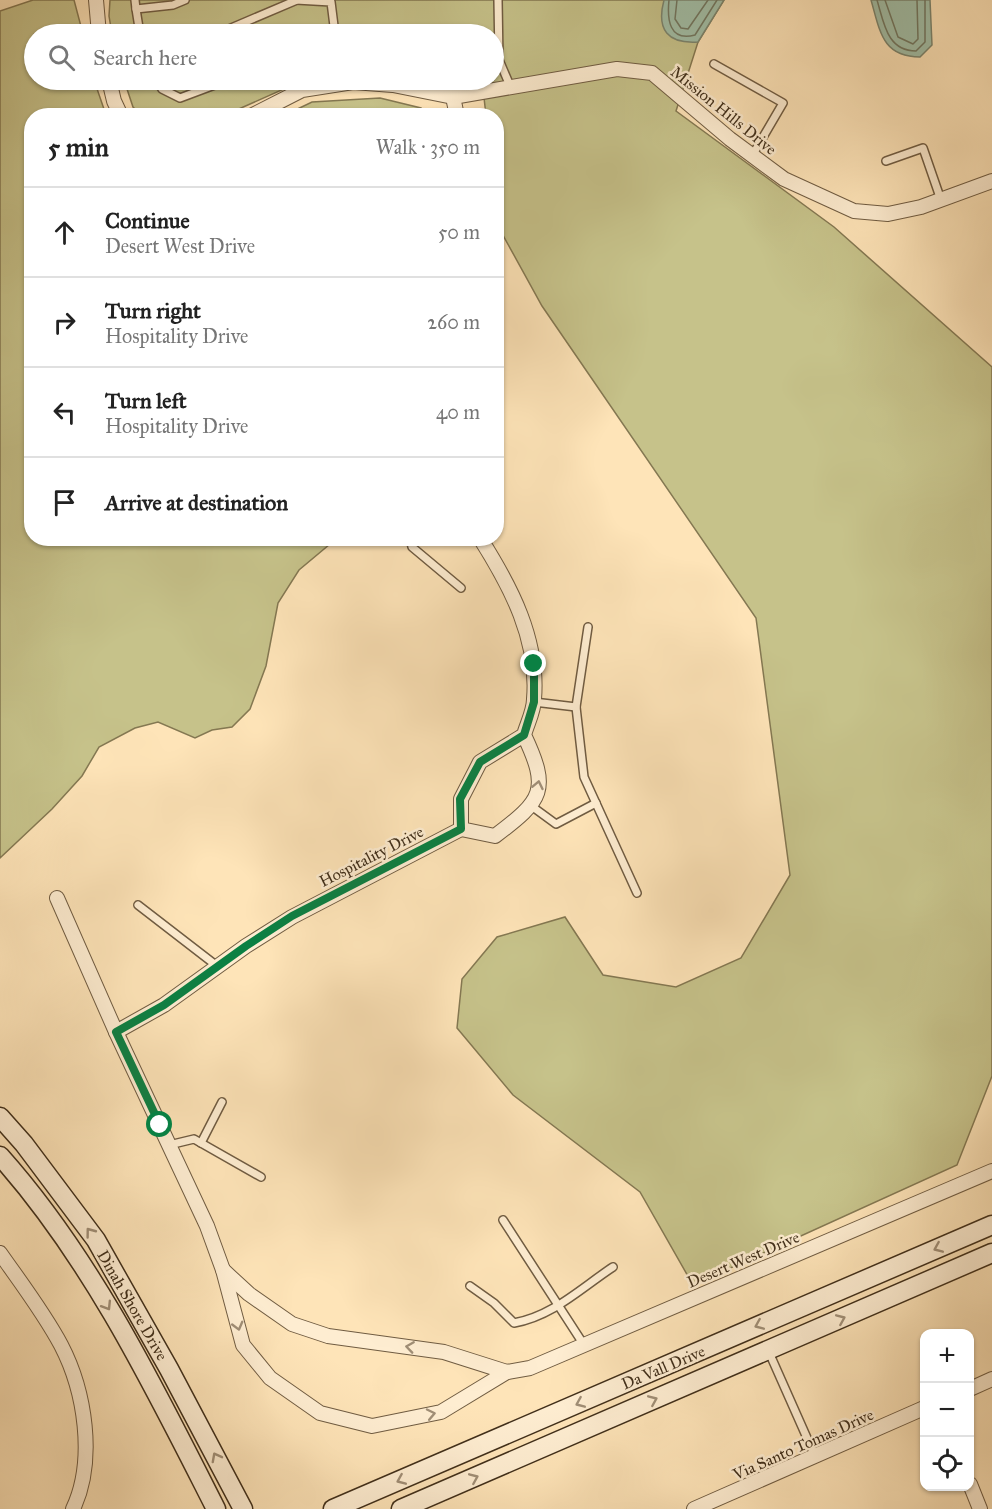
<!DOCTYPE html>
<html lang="en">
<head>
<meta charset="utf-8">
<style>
	:root { --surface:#fff; --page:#f2f2f2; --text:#222; --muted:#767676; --line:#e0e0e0 }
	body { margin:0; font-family:"IM FELL Great Primer",serif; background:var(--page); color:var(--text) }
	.controls { position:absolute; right:18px; bottom:18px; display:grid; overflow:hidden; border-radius:12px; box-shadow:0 2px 4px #0004 }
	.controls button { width:54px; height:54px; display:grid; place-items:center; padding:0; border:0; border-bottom:2px solid var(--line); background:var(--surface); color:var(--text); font:30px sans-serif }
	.stop { position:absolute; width:18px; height:18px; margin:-14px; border:4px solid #0b8043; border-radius:50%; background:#fff }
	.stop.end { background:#0b8043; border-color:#fff; box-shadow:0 2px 6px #0008 }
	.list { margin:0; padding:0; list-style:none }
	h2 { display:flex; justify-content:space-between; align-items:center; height:78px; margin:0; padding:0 24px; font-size:26px }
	h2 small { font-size:20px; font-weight:400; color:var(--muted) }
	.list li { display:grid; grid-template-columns:39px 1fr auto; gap:18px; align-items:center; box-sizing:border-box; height:90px; padding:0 24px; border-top:2px solid var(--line) }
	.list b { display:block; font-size:22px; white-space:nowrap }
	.list p { margin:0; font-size:20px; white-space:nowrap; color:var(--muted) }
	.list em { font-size:20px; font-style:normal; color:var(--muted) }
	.icon { flex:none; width:33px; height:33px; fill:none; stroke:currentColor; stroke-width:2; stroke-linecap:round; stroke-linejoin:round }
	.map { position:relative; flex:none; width:992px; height:1509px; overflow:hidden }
	.search { position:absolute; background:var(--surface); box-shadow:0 2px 4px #0004; left:24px; top:24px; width:480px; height:66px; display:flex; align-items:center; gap:15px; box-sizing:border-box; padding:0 21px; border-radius:33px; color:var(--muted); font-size:22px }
	.panel { position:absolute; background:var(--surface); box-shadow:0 2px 4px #0004; left:24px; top:108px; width:480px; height:438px; border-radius:24px }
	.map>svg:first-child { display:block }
	.green { fill:#c6c28a; stroke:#847852; stroke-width:1.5 }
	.water { fill:#a1bfa8; stroke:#7b856f; stroke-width:1.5 }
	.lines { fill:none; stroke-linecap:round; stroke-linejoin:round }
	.shore { stroke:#717761; stroke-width:1.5 }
	.service-casing { stroke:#705c42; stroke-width:10 }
	.minor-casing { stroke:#705c42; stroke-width:16 }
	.secondary-casing { stroke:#412f1a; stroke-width:21 }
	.service { stroke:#feedd1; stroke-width:7 }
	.minor { stroke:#feedd1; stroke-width:14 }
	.secondary { stroke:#feedd1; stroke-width:18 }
	.oneway { stroke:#a08e76 }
	.route { stroke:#0b8043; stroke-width:8 }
	.labels { text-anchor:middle; stroke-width:5; stroke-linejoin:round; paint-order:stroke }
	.street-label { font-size:16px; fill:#412f1a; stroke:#feedd1 }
</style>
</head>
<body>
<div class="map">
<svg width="992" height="1509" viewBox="0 0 992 1509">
	<rect width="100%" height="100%" fill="#fee4b8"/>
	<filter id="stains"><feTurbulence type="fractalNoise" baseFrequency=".00333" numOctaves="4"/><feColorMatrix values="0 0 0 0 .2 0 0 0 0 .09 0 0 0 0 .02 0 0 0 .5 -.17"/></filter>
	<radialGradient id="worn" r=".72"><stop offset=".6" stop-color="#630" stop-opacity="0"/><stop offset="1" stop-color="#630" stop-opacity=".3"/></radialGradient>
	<!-- green -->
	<g class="green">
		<polygon points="33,0 74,0 83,34 34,34 34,80 94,80 106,115 32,116 32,538 336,539 299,570 278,603 266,666 250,709 232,727 212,730 195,738 158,722 135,728 99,747 82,776 52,809 0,858 0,11"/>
		<polygon points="110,0 724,0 698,42 676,111 834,227 992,367 992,1076 957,1165 693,1285 640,1192 513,1095 457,1028 462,979 497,937 565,917 603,975 676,987 741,958 790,875 756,618 542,306 499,228 496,116 486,115 483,89 452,92 373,80 494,80 494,34 112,34 109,16"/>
		<polygon points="124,80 304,80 223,116 141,115 133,107"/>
		<polygon points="380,98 421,108 428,115 285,115 312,102"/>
	</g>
	<!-- water -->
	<g class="water">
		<path d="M664 0H724L698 42C668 44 656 30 664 0Z"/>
		<path d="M871 0H930L932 45 920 57C882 57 880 31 871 0Z"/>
	</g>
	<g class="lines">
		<!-- shore -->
		<g class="shore">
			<path d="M669 0C667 19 669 42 695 35L717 0"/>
			<polyline points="677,0 675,19 681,28 688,29 708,0"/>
			<path d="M877 0C884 23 887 51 916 51L925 42V0"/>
			<polyline points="885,0 898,37 913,44 918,39 917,0"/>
		</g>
		<defs>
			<g id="service">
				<polyline points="135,0 136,9 173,5 185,0"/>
				<polyline points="296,0 331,2 335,34"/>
				<polyline points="498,0 499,60 511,88"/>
				<polyline points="136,9 140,34"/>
				<polyline points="217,34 297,0"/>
				<polyline points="714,64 783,103 752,156"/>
				<polyline points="156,80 162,89 180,98 228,80"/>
				<polyline points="886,161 923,148 941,200"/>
				<polyline points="410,538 412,547 461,588"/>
				<polyline points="588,627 576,707 584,777 637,893"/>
				<polyline points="534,702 576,707"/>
				<polyline points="530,805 556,824 596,803"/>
				<polyline points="138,905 217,966"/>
				<polyline points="201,1143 222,1102"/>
				<polyline points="169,1145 194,1139 261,1177"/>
				<polyline points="503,1220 584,1345"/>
				<path d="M470 1286 494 1303 514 1323C553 1316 581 1288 613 1267"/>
				<polyline points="768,1350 815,1456"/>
			</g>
			<g id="minor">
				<polyline points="96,0 99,34"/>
				<polyline points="109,80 114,101 121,116"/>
				<polyline points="453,97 457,116"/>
				<polyline points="251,116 302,90 353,82 393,85 453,97 617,69 652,73 730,139 784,179 854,211 888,214 921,207 992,181"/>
				<path d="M480 538C511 587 539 640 534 699 534 711 527 724 524 735L480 762 461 799V829L495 836C543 800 550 790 524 735"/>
				<polyline points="57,898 116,1032 207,1226 223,1270 243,1345 270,1378 320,1413 372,1426 441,1412 507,1372 530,1368 992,1171"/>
				<polyline points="116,1032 164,1005 246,946 292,917 461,829"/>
				<path d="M0 1253C21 1283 44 1313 61 1345 85 1391 96 1460 73 1509"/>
				<polyline points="223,1270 249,1294 292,1324 328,1336 444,1352 507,1372"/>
				<polyline points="970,1389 992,1379"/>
				<polyline points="970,1484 980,1509"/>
				<polyline points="694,1509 924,1408"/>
			</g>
			<g id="secondary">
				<polyline points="0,1117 24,1144 96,1240 169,1369 243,1509"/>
				<path d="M0 1156C92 1259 154 1387 216 1509"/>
				<polyline points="333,1509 992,1225"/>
				<polyline points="401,1509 992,1253"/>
			</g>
		</defs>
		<!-- service casing -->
		<use href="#service" class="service-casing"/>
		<!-- minor casing -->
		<use href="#minor" class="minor-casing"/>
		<!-- secondary casing -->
		<use href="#secondary" class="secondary-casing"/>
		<!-- service -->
		<use href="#service" class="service"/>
		<!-- minor -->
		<use href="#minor" class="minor"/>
		<!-- secondary -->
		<use href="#secondary" class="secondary"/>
	</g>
	<!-- one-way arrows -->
	<defs><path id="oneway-chevron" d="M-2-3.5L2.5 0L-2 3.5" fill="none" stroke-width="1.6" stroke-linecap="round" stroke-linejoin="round" transform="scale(1.5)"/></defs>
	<g class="oneway">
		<use href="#oneway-chevron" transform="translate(538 785) rotate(-78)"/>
		<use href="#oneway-chevron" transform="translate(90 1232) rotate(-127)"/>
		<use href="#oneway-chevron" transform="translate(938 1248) rotate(157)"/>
		<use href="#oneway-chevron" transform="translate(107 1306) rotate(58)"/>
		<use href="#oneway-chevron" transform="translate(841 1319) rotate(-23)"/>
		<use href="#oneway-chevron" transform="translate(759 1325) rotate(157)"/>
		<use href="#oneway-chevron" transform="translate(238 1326) rotate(75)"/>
		<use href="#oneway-chevron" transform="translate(410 1347) rotate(-172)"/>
		<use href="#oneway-chevron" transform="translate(653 1400) rotate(-23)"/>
		<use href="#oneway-chevron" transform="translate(580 1403) rotate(157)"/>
		<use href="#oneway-chevron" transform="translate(431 1414) rotate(-12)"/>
		<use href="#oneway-chevron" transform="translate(216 1457) rotate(-118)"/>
		<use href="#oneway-chevron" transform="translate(474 1478) rotate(-23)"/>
		<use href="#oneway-chevron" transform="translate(401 1480) rotate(157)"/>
	</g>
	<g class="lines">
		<!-- route -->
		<polyline class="route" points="160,1125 116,1032 164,1005 246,946 292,916 461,829 460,799 480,762 524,735 534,702 534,664"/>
	</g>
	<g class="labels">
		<!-- street labels -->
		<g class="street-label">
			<text transform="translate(724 110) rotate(39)" y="6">Mission Hills Drive</text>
			<text transform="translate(371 856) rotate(-27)" y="6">Hospitality Drive</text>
			<text transform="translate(743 1259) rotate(-23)" y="6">Desert West Drive</text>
			<text transform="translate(133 1305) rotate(60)" y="6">Dinah Shore Drive</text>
			<text transform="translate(663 1367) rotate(-23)" y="6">Da Vall Drive</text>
			<text transform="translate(803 1444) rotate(-24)" y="6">Via Santo Tomas Drive</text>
		</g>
	</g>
	<rect width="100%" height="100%" filter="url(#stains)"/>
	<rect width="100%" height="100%" fill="url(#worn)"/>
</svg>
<div class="controls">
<button>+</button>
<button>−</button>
<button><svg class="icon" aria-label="locate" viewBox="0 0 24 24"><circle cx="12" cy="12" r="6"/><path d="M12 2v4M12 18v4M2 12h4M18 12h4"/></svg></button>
</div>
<div class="stop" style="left:160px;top:1125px"></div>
<div class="stop end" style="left:534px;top:664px"></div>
<div class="search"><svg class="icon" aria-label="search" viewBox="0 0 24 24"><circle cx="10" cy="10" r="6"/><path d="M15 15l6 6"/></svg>Search here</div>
<section class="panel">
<h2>5 min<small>Walk · 350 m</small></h2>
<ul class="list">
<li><svg class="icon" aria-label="ahead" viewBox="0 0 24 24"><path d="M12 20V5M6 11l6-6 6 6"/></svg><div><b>Continue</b><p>Desert West Drive</p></div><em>50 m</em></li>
<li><svg class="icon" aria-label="right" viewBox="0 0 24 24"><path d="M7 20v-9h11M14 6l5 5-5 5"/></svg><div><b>Turn right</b><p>Hospitality Drive</p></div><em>260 m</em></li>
<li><svg class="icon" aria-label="left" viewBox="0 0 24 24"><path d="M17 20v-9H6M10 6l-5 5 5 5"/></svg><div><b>Turn left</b><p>Hospitality Drive</p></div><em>40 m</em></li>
<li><svg class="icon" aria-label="arrive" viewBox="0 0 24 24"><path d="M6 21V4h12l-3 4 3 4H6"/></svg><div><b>Arrive at destination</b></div></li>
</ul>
</section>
</div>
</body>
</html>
